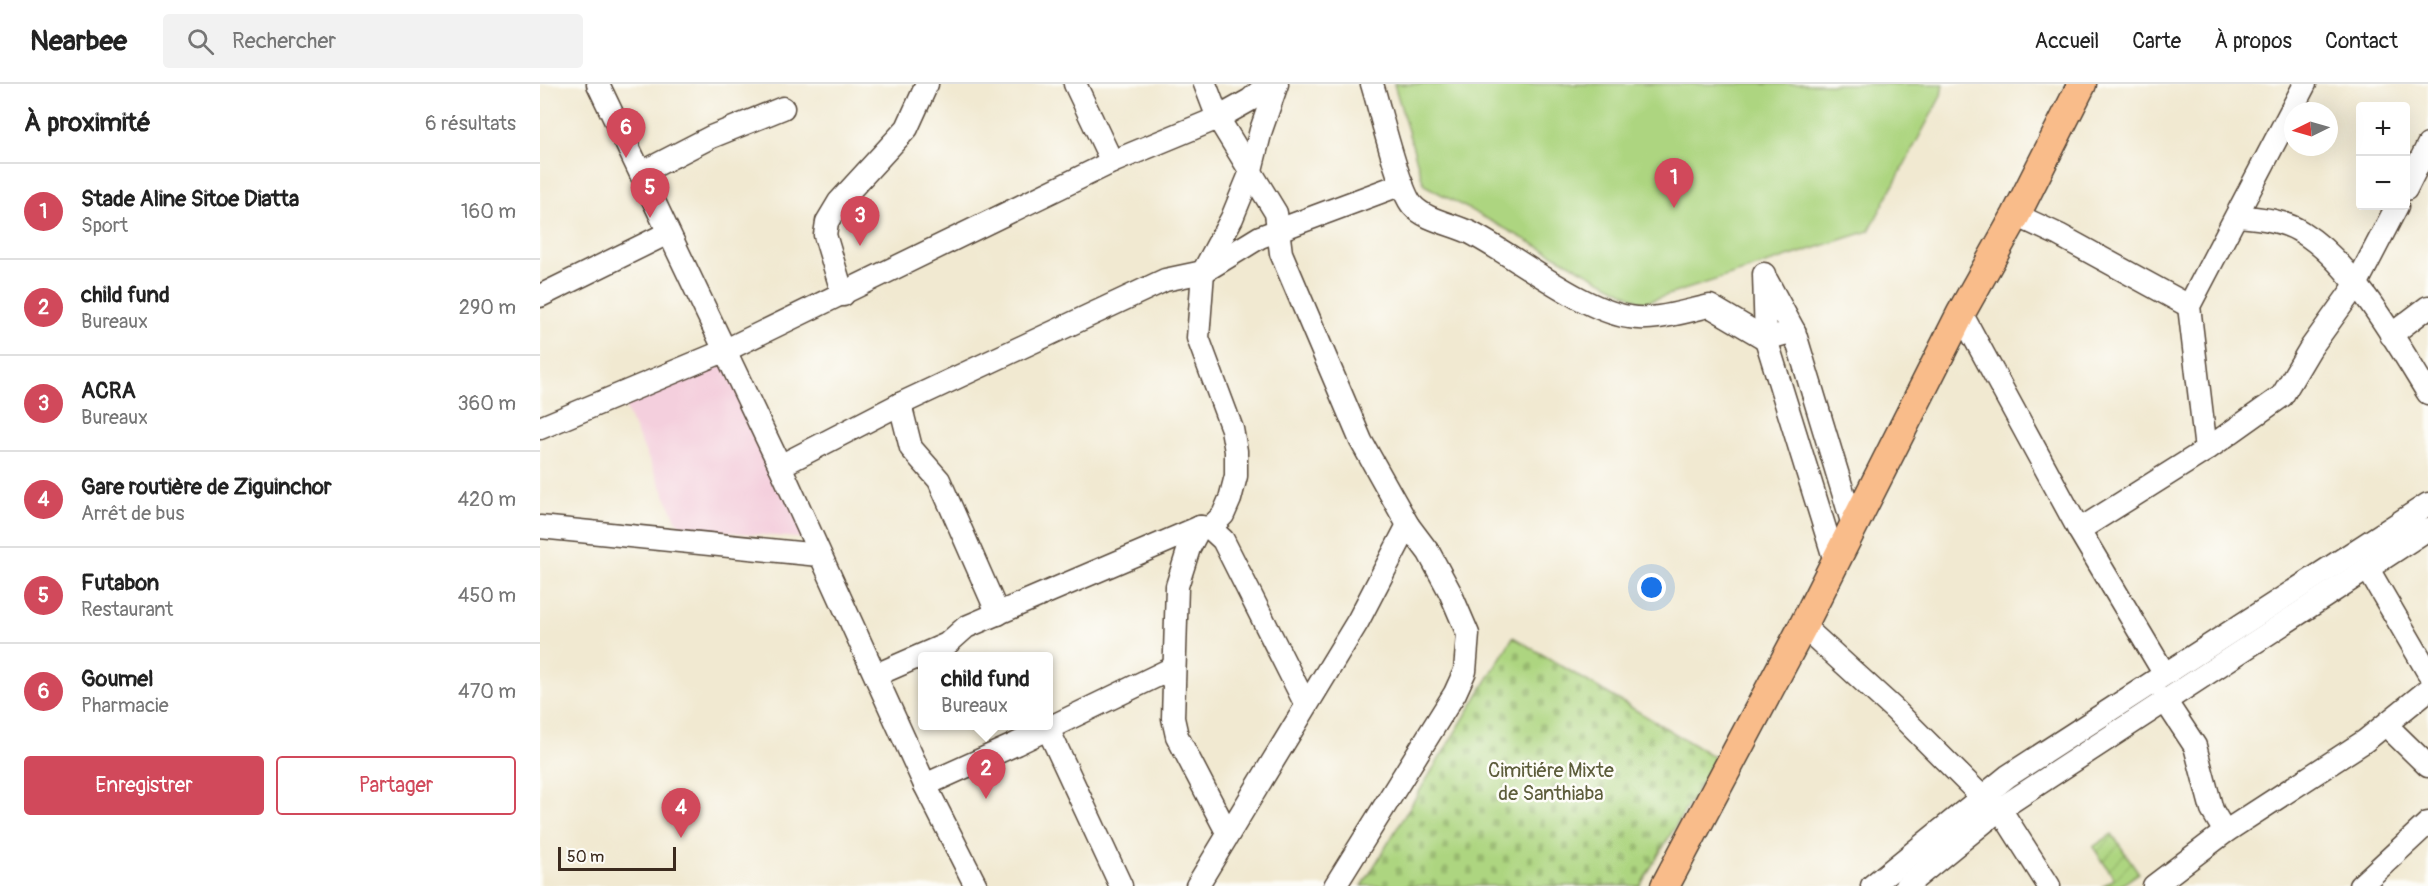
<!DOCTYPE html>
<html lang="fr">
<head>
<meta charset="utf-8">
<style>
	:root { --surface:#fff; --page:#f2f2f2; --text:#222; --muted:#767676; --line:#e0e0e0; --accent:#d1495b }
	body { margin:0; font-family:Pangolin,sans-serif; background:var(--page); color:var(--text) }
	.controls { position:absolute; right:18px; top:18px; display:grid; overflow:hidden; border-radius:6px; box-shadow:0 6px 24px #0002 }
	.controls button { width:54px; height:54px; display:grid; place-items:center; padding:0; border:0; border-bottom:2px solid var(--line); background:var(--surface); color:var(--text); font:30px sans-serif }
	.compass { position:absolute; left:1744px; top:18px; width:54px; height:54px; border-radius:50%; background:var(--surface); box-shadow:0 6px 24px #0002; rotate:265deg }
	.scale { position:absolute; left:18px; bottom:15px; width:118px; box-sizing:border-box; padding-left:6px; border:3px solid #3b2a1e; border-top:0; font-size:16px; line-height:21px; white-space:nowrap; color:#3b2a1e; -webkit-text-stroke:4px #fdfcf7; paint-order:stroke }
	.you { position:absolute; left:1112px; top:504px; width:21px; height:21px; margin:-15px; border:4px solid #fff; border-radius:50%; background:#1a73e8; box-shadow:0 0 0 9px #1a73e833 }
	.badge { display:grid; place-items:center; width:39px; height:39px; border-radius:50%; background:var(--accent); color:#fff; font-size:20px; font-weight:700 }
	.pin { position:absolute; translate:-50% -50px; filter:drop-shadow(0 2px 3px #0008) }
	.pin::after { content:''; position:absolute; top:32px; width:21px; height:18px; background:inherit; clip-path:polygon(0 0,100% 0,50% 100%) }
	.popup { position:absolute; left:378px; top:568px; width:135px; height:78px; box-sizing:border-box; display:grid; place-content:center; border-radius:6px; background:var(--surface); filter:drop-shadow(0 2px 4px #0005); font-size:20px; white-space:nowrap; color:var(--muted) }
	.popup b { font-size:22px; color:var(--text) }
	.popup::after { content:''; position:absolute; left:50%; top:100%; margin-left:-12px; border:12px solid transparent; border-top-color:var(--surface) }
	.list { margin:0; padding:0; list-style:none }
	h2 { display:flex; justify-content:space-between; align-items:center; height:78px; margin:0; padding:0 24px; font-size:26px }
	h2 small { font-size:20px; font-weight:400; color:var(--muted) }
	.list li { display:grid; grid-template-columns:39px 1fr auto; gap:18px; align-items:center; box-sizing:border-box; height:96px; padding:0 24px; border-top:2px solid var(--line) }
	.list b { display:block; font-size:22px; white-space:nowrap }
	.list p { margin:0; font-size:20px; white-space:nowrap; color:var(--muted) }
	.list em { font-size:20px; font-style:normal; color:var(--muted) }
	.actions { display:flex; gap:12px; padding:18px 24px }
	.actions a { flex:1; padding:14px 0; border:2px solid var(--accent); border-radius:6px; text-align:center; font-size:21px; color:var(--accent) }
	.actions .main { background:var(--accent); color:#fff }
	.icon { flex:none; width:33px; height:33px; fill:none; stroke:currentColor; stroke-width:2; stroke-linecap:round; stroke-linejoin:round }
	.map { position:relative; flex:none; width:1888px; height:802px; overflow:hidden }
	header { display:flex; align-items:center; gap:36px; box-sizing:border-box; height:84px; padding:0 30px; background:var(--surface); border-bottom:2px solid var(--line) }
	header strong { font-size:28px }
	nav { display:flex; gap:33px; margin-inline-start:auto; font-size:21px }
	.search { width:420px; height:54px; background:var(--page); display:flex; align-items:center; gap:15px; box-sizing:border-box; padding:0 21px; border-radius:6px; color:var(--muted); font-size:22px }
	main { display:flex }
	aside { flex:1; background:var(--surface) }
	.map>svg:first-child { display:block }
	.built { fill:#f4cfdd }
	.cemetery { fill:url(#cemetery-stones); stroke:#74804f; stroke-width:1.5 }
	.garden { fill:url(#garden-furrows); stroke:#74804f; stroke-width:1.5 }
	.pitch { fill:#add580; stroke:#74804f; stroke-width:1.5 }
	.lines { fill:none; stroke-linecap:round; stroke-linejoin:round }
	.minor-casing { stroke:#564739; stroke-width:25 }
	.major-casing { stroke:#564739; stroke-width:31 }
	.minor { stroke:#fff; stroke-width:22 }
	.major { stroke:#f9bc8a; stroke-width:28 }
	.labels { text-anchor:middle; stroke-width:5; stroke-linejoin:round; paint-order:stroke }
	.park-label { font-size:20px; fill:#5d5d3b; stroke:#fdfcf7 }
</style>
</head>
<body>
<header>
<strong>Nearbee</strong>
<div class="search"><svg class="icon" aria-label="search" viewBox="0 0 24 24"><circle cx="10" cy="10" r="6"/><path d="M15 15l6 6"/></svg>Rechercher</div>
<nav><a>Accueil</a><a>Carte</a><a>À propos</a><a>Contact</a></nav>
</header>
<main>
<aside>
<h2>À proximité<small>6 résultats</small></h2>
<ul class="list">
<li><span class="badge">1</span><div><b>Stade Aline Sitoe Diatta</b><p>Sport</p></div><em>160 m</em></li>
<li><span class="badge">2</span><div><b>child fund</b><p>Bureaux</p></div><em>290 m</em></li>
<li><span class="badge">3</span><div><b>ACRA</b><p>Bureaux</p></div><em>360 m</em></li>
<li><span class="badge">4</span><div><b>Gare routière de Ziguinchor</b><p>Arrêt de bus</p></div><em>420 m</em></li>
<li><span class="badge">5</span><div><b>Futabon</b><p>Restaurant</p></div><em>450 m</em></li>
<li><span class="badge">6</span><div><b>Goumel</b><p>Pharmacie</p></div><em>470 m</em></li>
</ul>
<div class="actions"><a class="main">Enregistrer</a><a>Partager</a></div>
</aside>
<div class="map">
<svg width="1888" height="802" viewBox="0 0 1888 802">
	<defs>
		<pattern id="cemetery-stones" width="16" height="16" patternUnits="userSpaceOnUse" patternTransform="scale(1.5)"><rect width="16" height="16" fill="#add580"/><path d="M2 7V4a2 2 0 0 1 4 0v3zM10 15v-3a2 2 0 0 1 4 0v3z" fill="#96b76e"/></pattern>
		<pattern id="garden-furrows" width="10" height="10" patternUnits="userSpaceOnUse" patternTransform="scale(1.5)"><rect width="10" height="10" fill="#add580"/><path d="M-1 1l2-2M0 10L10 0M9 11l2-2" fill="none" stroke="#96b76e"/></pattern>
	</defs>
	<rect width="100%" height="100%" fill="#fdfcf7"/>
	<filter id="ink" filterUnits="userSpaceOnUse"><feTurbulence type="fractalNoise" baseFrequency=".0167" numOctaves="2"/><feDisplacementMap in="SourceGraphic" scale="12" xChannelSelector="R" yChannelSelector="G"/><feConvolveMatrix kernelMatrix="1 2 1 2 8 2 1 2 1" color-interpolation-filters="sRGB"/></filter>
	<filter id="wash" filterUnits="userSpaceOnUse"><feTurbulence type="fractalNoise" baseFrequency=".008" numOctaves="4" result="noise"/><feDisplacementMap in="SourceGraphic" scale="24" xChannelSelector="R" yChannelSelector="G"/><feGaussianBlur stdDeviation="1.35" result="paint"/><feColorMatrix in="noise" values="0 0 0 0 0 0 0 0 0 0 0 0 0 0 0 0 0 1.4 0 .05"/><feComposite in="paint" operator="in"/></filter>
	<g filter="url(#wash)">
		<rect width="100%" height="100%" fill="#f1e9d1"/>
		<!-- built -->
		<polygon class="built" points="183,277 269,455 140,444 84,321"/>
		<!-- cemetery -->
		<polygon class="cemetery" points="973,553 1176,674 1100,802 822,802"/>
		<!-- garden -->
		<polygon class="garden" points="1572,750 1599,789 1580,802 1563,802 1574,794 1553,763"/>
		<!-- pitch -->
		<polygon class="pitch" points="854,0 1403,0 1401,12 1329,147 1103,219 884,101"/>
	</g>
	<g filter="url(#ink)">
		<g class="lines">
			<defs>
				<g id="minor">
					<polyline points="58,0 240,382 385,701 436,802"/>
					<polyline points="535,0 572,78"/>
					<polyline points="665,0 678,34 736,129 741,169 821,357 868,441 889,469 910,508 928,550 925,587 915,609 795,802"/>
					<path d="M832 0C840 25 858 104 872 121 885 136 912 140 929 148 974 171 1042 226 1089 233 1114 238 1145 227 1170 222L1226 255 1254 247"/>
					<polyline points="101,89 171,53 243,24"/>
					<polyline points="1866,105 1888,61"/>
					<polyline points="1476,131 1519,151 1649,222"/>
					<path d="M1697 132C1719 134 1744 136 1763 149 1813 180 1857 259 1888 309"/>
					<polyline points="1224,190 1226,255 1295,477"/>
					<polyline points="1227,197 1254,247 1313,441"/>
					<polyline points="303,211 285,151 287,138 299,118 367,44 387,0"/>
					<polyline points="0,212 128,149"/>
					<polyline points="1421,229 1539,446 1624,589"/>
					<polyline points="1851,251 1888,223"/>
					<polyline points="360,320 371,364 399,396 458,530"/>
					<polyline points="0,344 184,267 572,78 678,34 710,16 728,0"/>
					<polyline points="1666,366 1649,222 1765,0"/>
					<polyline points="240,382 360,320 625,196 663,188 720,153 862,100"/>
					<polyline points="0,443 279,471"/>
					<polyline points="660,443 649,464 637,502 633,634 637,652 688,750"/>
					<polyline points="670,444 683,431 690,415 696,392 696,367 692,345 658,254 663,188 692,134 710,90 721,46 737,0"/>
					<polyline points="1539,446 1666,366 1742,312 1770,265 1816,201 1857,122"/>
					<polyline points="1828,485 1888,588"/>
					<polyline points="1263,542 1354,625 1441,712"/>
					<polyline points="336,591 407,560 426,543 660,443 670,444 683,456 766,621"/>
					<polyline points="1624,615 1655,662 1672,726 1685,748"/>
					<polyline points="1846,641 1888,682"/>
					<polyline points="508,645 581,802"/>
					<polyline points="385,701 476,660 633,584"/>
					<polyline points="1460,725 1509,802"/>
					<polyline points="657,802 818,537 868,441"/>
					<polyline points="1332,802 1468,692 1888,420"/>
					<polyline points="1366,802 1460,725 1888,445"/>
					<polyline points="1614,802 1685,748 1825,657 1888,606"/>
					<polyline points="1820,802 1888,739"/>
				</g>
				<polyline id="major" points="1125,802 1263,542 1421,229 1476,131 1542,0"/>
			</defs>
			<!-- minor casing -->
			<use href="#minor" class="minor-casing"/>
			<!-- major casing -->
			<use href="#major" class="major-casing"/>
			<!-- minor -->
			<use href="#minor" class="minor"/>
			<!-- major -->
			<use href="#major" class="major"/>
		</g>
	</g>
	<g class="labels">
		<!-- park labels -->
		<g class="park-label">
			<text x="1011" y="693">Cimitiére Mixte<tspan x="1011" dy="23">de Santhiaba</tspan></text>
		</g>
	</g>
</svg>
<div class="controls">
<button>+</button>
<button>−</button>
</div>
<svg class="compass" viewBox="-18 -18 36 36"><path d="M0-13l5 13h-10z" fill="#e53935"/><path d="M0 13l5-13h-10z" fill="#767676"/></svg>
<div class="scale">50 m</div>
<div class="you"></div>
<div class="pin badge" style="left:1134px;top:124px">1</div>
<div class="pin badge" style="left:446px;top:715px">2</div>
<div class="popup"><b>child fund</b>Bureaux</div>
<div class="pin badge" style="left:320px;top:162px">3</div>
<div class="pin badge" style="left:141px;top:754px">4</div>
<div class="pin badge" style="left:110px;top:134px">5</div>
<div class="pin badge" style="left:86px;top:74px">6</div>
</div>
</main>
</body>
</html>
